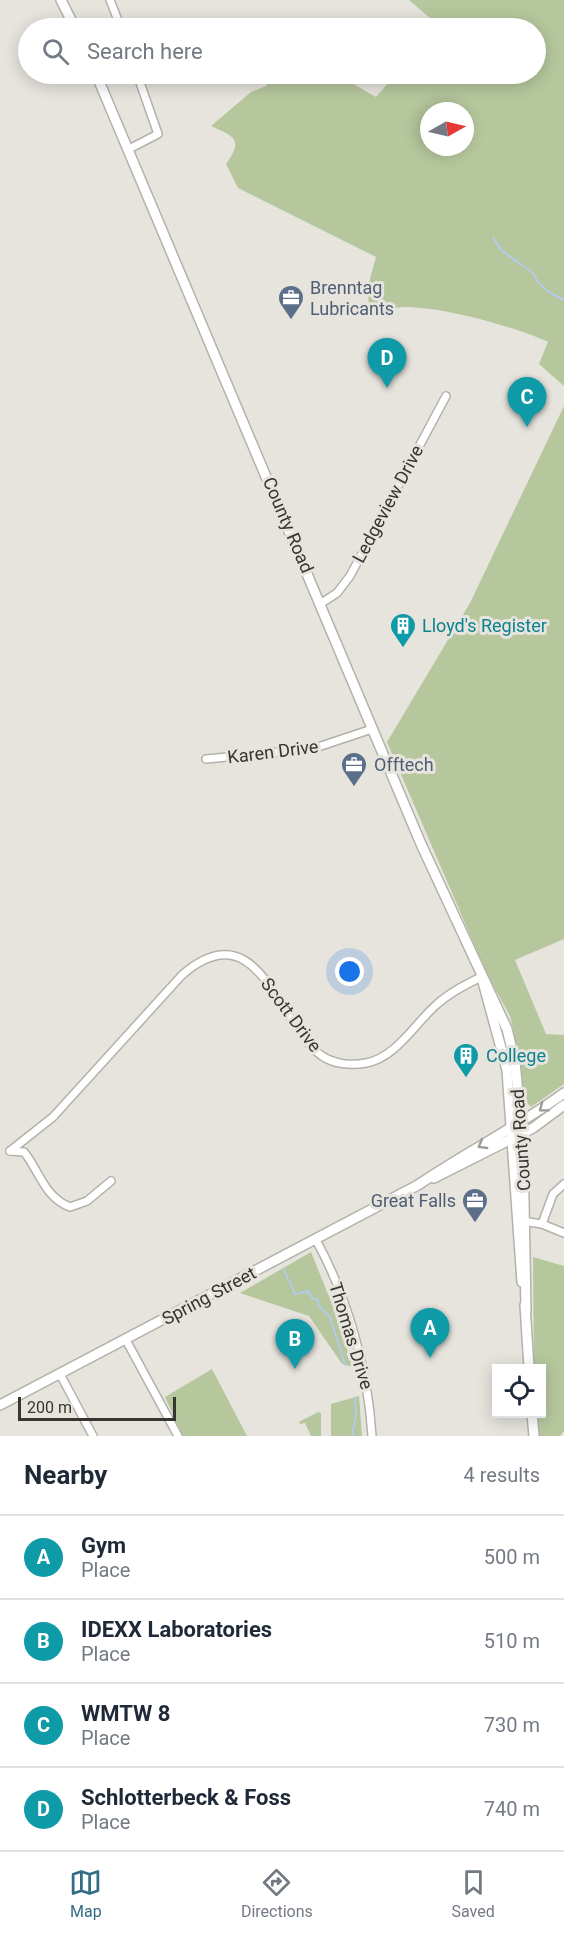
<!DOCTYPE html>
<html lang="en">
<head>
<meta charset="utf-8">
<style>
	:root { --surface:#fff; --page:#f2f2f3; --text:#1f2937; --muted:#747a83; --line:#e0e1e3; --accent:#326d85 }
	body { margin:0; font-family:Roboto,sans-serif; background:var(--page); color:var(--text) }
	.controls { position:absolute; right:18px; bottom:18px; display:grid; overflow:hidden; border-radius:0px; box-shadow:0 3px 15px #0003 }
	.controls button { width:54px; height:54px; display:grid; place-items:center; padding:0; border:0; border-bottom:2px solid var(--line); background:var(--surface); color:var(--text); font:30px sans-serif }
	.compass { position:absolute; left:420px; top:102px; width:54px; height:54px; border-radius:50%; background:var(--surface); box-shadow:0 3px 15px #0003; rotate:82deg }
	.scale { position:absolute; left:18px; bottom:15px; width:158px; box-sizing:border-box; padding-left:6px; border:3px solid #363532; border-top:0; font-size:16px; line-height:21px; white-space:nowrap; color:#363532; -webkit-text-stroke:4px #e6e4dd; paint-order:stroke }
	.you { position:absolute; left:350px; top:972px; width:21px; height:21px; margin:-15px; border:4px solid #fff; border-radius:50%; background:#1a73e8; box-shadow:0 0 0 9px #1a73e833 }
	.badge { display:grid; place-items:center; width:39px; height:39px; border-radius:50%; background:var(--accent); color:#fff; font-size:20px; font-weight:700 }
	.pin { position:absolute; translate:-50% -50px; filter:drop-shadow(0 2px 3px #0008) }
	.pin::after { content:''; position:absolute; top:32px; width:21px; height:18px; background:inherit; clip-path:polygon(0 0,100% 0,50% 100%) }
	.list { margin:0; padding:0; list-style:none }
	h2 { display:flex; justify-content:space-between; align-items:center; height:78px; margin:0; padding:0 24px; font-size:26px }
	h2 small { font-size:20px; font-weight:400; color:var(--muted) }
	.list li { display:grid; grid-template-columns:39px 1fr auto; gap:18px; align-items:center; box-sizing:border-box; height:84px; padding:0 24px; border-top:2px solid var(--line) }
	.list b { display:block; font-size:22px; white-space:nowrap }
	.list p { margin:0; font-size:20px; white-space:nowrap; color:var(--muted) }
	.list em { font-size:20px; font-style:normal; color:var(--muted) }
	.icon { flex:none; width:33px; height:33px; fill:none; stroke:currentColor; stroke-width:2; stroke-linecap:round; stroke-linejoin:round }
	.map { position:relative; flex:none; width:564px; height:1436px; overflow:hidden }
	.search { position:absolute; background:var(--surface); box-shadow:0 3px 15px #0003; left:18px; right:18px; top:18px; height:66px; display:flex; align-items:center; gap:15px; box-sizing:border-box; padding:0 21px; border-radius:33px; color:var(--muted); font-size:22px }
	.sheet { height:414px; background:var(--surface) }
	nav { display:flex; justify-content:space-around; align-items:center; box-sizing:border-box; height:84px; border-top:2px solid var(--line); background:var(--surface); font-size:16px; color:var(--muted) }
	nav a { display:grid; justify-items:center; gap:3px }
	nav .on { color:var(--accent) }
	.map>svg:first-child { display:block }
	.green { fill:#b6c79d; fill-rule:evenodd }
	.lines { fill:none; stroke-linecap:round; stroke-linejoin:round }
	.stream { stroke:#b0cdff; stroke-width:1.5 }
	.minor-casing { stroke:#b3b2aa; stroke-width:10 }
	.major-casing { stroke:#b3b2aa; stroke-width:12 }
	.minor { stroke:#fff; stroke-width:7 }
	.major { stroke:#fff; stroke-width:9 }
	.oneway { stroke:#9a9a98 }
	.labels { text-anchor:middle; stroke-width:6; stroke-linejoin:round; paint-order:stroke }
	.service-label { font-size:18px; fill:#4e5e75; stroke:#e6e4dd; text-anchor:start }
	.street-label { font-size:18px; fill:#363532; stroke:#e6e4dd }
	.culture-label { font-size:18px; fill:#0d838f; stroke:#e6e4dd; text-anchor:start }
</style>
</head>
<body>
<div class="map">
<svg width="564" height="1436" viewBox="0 0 564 1436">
	<rect width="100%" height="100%" fill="#e6e4dd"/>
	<!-- green -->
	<g class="green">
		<path d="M409 0H564V386L539 364 548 342C513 326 443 307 405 307 394 307 380 313 369 316L368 286 376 257 238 188 226 164C243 140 236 137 211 126L251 92 266 86 275 74H336L376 97 396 74H536V28H431L430 18ZM429 111H465V147H429Z"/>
		<polygon points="564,406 564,939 515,960 546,1034 564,1035 564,1084 531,1107 525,1101 520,1058 510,1016 487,974 387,742 470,603"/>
		<polygon points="311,1252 332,1304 353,1367 342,1364 309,1316 240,1293"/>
		<polygon points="533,1257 564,1266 564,1431 560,1436 537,1436 536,1414 542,1414 542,1368 534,1368"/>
		<polygon points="212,1369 247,1436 183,1436 165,1397"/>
		<polygon points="359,1396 362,1436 331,1436 331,1404"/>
		<polygon points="318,1412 321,1413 321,1436 311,1436 305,1423 300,1424 299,1422"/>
	</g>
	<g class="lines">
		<!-- stream -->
		<g class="stream">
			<polyline points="493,238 502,251 533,273 538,282 549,292 564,300"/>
			<polyline points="283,1268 295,1294 308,1291 313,1299 318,1300 318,1305 330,1317 345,1365"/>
			<polyline points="352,1436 356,1415 355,1397"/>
		</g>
		<defs>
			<g id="minor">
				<polyline points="110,0 121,28"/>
				<polyline points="129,149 158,134 137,74"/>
				<polyline points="320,604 337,593 350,576 446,396"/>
				<polyline points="206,759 312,749 372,729"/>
				<path d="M10 1151 53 1117 182 975C259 908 278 1025 322 1056 334 1064 351 1066 366 1063 395 1058 414 1025 435 1006 449 993 465 985 481 977"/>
				<path d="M10 1151 24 1152C39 1170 44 1197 70 1207L87 1201 111 1181"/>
				<polyline points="522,1221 542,1224 564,1233"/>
				<polyline points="542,1224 553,1194 564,1184"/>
				<path d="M316 1240C348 1298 368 1370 372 1436"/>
				<polyline points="126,1340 178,1436"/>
				<polyline points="60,1374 93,1436"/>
			</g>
			<g id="major">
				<polyline points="61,0 75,28"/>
				<polyline points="96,74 421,844 507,1029 515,1062 523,1146 526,1311"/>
				<polyline points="483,982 507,1070 522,1282"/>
				<polyline points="434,1178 533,1128 564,1105"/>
				<polyline points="525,1305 529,1368"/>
				<path d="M0 1405 418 1185C466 1152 518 1127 564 1093"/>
				<polyline points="532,1414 534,1436"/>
			</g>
		</defs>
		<!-- minor casing -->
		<use href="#minor" class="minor-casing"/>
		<!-- major casing -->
		<use href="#major" class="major-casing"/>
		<!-- minor -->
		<use href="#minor" class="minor"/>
		<!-- major -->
		<use href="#major" class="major"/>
	</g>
	<!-- one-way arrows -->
	<defs><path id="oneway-chevron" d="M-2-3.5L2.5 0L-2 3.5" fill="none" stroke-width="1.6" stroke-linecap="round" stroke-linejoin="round" transform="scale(1.5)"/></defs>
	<g class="oneway">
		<use href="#oneway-chevron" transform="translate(543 1108) rotate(143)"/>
		<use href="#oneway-chevron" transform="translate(482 1145) rotate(150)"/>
	</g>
	<!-- icons -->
	<defs>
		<symbol id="office-pin" viewBox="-11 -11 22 30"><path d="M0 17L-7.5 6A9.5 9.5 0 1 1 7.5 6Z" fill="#5c6f8a" stroke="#e6e4dd"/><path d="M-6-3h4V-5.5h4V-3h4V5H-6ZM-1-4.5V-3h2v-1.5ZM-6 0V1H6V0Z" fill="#fff"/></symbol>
		<symbol id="building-pin" viewBox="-11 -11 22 30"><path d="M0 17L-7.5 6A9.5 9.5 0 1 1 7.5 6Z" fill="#0f9aa8" stroke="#e6e4dd"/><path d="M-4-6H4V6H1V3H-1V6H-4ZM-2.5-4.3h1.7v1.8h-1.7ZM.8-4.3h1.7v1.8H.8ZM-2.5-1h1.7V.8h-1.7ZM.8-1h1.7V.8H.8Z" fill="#fff"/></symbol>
	</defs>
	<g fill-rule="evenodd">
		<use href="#office-pin" x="276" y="283" width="30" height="40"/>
		<use href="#building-pin" x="388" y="611" width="30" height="40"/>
		<use href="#office-pin" x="339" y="750" width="30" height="40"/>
		<use href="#building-pin" x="451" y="1041" width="30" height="40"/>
		<use href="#office-pin" x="460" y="1186" width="30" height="40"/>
	</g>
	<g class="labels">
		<!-- service labels -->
		<g class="service-label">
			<text x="310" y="294">Brenntag<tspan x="310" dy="21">Lubricants</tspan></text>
			<text x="374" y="771">Offtech</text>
			<text x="456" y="1207" text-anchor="end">Great Falls</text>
		</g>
		<!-- street labels -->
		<g class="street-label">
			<text transform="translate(388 504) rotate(-62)" y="6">Ledgeview Drive</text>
			<text transform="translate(288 525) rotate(67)" y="6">County Road</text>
			<text transform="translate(273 752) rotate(-7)" y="6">Karen Drive</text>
			<text transform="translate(291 1015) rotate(53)" y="6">Scott Drive</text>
			<text transform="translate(521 1140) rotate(-94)" y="6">County Road</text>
			<text transform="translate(209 1296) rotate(-28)" y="6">Spring Street</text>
			<text transform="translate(351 1336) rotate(73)" y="6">Thomas Drive</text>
		</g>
		<!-- culture labels -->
		<g class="culture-label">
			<text x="422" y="632">Lloyd's Register</text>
			<text x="486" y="1062">College</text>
		</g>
	</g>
</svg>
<div class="controls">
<button><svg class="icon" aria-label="locate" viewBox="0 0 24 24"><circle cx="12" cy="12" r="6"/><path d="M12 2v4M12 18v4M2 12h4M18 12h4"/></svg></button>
</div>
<svg class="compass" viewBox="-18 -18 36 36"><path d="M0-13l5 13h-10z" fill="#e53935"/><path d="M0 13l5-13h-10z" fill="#747a83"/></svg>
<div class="scale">200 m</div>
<div class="you"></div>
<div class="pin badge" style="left:430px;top:1358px;background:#0f9aa8">A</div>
<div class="pin badge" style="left:295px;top:1369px;background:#0f9aa8">B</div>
<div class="pin badge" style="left:527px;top:427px;background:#0f9aa8">C</div>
<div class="pin badge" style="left:387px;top:388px;background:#0f9aa8">D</div>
<div class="search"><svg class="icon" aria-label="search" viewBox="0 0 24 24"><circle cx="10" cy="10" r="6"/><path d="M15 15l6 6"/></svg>Search here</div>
</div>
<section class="sheet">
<h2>Nearby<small>4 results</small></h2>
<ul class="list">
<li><span class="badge" style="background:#0f9aa8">A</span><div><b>Gym</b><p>Place</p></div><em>500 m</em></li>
<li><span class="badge" style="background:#0f9aa8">B</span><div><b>IDEXX Laboratories</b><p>Place</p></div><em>510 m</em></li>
<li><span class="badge" style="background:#0f9aa8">C</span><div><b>WMTW 8</b><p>Place</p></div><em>730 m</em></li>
<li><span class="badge" style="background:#0f9aa8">D</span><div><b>Schlotterbeck &amp; Foss</b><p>Place</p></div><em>740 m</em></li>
</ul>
</section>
<nav>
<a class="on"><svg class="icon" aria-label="map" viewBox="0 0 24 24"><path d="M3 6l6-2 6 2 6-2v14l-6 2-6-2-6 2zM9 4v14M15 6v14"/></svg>Map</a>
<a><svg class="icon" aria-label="directions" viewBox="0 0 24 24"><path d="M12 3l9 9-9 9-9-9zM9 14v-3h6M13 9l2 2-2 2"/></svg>Directions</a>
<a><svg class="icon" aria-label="saved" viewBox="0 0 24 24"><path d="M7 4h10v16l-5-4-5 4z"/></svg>Saved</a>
</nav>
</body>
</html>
